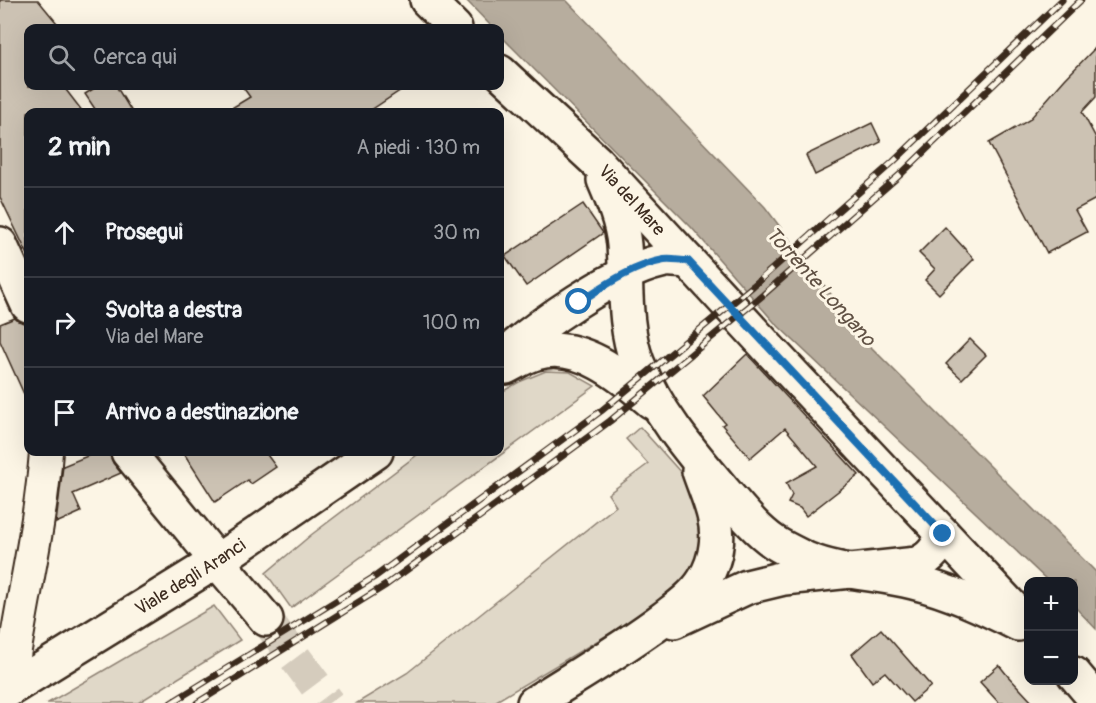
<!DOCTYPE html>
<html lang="it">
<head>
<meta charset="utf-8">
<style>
	:root { --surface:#171b24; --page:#242831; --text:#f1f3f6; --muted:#9ea1a6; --line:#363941 }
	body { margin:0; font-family:Pangolin,sans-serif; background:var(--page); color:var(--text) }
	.controls { position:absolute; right:18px; bottom:18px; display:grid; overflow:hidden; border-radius:12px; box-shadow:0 6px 24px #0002 }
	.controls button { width:54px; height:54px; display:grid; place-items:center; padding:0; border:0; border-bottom:2px solid var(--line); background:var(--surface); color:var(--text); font:30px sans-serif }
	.stop { position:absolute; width:18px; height:18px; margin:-14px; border:4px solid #1f6fb2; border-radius:50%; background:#fff }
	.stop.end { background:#1f6fb2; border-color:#fff; box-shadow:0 2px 6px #0008 }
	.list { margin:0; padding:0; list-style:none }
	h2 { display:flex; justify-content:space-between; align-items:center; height:78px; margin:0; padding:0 24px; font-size:26px }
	h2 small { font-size:20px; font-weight:400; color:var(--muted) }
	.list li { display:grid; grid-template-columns:39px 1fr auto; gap:18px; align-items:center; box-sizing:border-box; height:90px; padding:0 24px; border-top:2px solid var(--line) }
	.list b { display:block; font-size:22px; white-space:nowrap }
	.list p { margin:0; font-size:20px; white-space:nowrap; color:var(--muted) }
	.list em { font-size:20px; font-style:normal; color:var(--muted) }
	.icon { flex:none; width:33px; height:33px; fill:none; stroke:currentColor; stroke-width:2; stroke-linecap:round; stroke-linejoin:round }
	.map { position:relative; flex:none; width:1096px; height:703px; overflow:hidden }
	.search { position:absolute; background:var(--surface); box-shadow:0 6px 24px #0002; left:24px; top:24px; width:480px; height:66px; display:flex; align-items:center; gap:15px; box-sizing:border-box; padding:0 21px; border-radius:12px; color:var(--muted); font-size:22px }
	.panel { position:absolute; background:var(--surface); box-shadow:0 6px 24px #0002; left:24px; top:108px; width:480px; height:348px; border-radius:12px }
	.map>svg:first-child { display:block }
	.green { fill:#e0d8c8; stroke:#8e8173; stroke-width:1.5 }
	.water { fill:#b7ad9e; stroke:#85796b; stroke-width:1.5 }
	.building { fill:#ccc2b3; stroke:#3b2a1e; stroke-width:1.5 }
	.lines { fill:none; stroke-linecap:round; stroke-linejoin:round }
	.tertiary-tunnel { stroke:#d5ccbd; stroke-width:33; stroke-dasharray:33 16; stroke-linecap:butt }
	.minor-casing { stroke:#3b2a1e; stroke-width:36 }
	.tertiary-casing { stroke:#3b2a1e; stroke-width:38 }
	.minor { stroke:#fcf5e5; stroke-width:32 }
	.tertiary { stroke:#fcf5e5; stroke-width:33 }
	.rail-casing { stroke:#3b2a1e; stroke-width:7 }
	.rail { stroke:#fcf5e5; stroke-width:4.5; stroke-dasharray:14; stroke-linecap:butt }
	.route { stroke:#1f6fb2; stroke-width:8 }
	.labels { text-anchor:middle; stroke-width:6; stroke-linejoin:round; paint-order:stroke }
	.street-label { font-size:18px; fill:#3b2a1e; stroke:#fcf5e5 }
	.water-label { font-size:20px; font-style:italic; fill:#605144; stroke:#fcf5e5 }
</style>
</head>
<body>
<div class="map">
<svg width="1096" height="703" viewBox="0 0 1096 703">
	<rect width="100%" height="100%" fill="#fcf5e5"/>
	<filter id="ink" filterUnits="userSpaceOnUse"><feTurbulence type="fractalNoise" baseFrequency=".0167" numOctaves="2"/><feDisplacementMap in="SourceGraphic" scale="12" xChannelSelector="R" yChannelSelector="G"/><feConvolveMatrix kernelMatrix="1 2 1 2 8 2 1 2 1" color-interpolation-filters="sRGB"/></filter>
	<g filter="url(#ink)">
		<!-- green -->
		<g class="green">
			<polygon points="546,371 570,372 595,386 291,608 266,573 311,535 421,452 500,452 500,393 519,382"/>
			<polygon points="640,427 691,484 703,511 699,561 676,594 493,703 357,703 407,673 616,506 608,494 648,464 626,439"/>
			<polygon points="214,606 240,640 138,703 48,703"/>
		</g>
		<!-- water -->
		<polygon class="water" points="466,0 566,0 569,3 765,207 870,346 1096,572 1096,629 1074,606 1074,582 1048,581 774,322 691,227 500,35 500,28 493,28"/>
		<!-- building -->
		<g class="building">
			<polygon points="0,0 38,0 61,28 28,28 28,86 63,86 83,112 28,112 28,255 0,197"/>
			<polygon points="1096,47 1096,97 1082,112 1096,138 1096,199 1075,210 1087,232 1047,253 989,143 1029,120 1065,79"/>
			<polygon points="98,86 116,86 132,112 97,112 85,94"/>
			<polygon points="242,86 407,86 368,112 225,112 250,97"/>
			<polygon points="872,123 881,142 815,175 806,155"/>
			<polygon points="583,204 603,233 526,286 505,256"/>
			<polygon points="945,227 974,259 939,294 925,280 935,269 919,253"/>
			<polygon points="15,318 18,321 28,323 28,403 0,341 0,324"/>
			<polygon points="970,339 986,355 962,379 946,364"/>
			<polygon points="747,354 859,475 806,516 800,508 788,503 792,495 786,483 817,466 785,428 750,458 722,425 725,423 703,396"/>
			<polygon points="97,452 110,452 113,463 121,473 73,494 81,512 56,523 63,466"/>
			<polygon points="183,452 265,452 276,467 251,484 248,480 215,502"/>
			<polygon points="881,629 931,686 912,702 885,672 872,682 852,654"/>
			<polygon points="999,665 1007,675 1033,703 999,703 980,682"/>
		</g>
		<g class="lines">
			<!-- tertiary-tunnel -->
			<polyline class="tertiary-tunnel" points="266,619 329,703"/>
			<defs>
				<path id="minor" d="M9 690C19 610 40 532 46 452"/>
				<g id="tertiary">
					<polyline points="427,0 455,28"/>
					<path id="s1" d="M500 72 597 162 770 350 1028 624"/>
					<path d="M604 180C613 201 622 222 624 245 627 285 623 324 637 362 656 411 689 450 723 490 739 508 754 528 774 542 783 548 796 554 806 559 840 573 877 573 913 582 950 591 984 607 1018 624"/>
					<polyline points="0,244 28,305"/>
					<path d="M500 359C537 326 613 272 661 261 669 258 679 261 688 261"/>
					<path d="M506 367C516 362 525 356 536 353 579 340 622 376 652 402"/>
					<polyline points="128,452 217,561 266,619"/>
					<path d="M674 621 747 587 784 578 917 564C932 557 937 549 943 534"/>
					<polyline points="1074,674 1096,700"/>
					<path id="s2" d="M0 695 217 561 376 452"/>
					<path d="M534 703C578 675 623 649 664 618 678 607 694 596 704 580 710 571 715 557 716 546 720 520 707 495 699 471"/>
				</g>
			</defs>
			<!-- minor casing -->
			<use href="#minor" class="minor-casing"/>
			<!-- tertiary casing -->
			<use href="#tertiary" class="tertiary-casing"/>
			<!-- minor -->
			<use href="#minor" class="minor"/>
			<!-- tertiary -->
			<use href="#tertiary" class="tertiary"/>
			<defs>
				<g id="rail">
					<polyline points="171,703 376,576 601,411 753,286 893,162 1062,0"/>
					<polyline points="197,703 386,585 610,421 763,295 902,173 1081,0"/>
				</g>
			</defs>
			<!-- rail casing -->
			<use href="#rail" class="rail-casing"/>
			<!-- rail -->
			<use href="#rail" class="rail"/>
		</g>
	</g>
	<g class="lines" filter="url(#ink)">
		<!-- route -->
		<path class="route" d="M579 302C604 286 634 265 664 260 672 259 680 261 688 261L943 534"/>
	</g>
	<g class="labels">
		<!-- street labels -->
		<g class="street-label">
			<text dy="6" stroke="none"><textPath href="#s1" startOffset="184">Via del Mare</textPath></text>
			<text dy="6" stroke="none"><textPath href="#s2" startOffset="224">Viale degli Aranci</textPath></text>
		</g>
		<!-- water labels -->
		<g class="water-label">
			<text transform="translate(821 286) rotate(48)" y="7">Torrente Longano</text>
		</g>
	</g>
</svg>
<div class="controls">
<button>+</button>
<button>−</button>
</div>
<div class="stop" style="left:579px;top:302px"></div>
<div class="stop end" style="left:943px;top:534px"></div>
<div class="search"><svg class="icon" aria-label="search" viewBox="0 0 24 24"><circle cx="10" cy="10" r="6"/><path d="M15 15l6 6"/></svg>Cerca qui</div>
<section class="panel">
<h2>2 min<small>A piedi · 130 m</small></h2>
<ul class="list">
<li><svg class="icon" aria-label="ahead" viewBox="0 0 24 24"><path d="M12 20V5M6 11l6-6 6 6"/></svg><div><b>Prosegui</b></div><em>30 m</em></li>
<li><svg class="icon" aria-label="right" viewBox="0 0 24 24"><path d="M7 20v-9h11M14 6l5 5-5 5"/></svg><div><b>Svolta a destra</b><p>Via del Mare</p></div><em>100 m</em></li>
<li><svg class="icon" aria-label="arrive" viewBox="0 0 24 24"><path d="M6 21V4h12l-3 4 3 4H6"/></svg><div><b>Arrivo a destinazione</b></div></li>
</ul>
</section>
</div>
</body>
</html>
